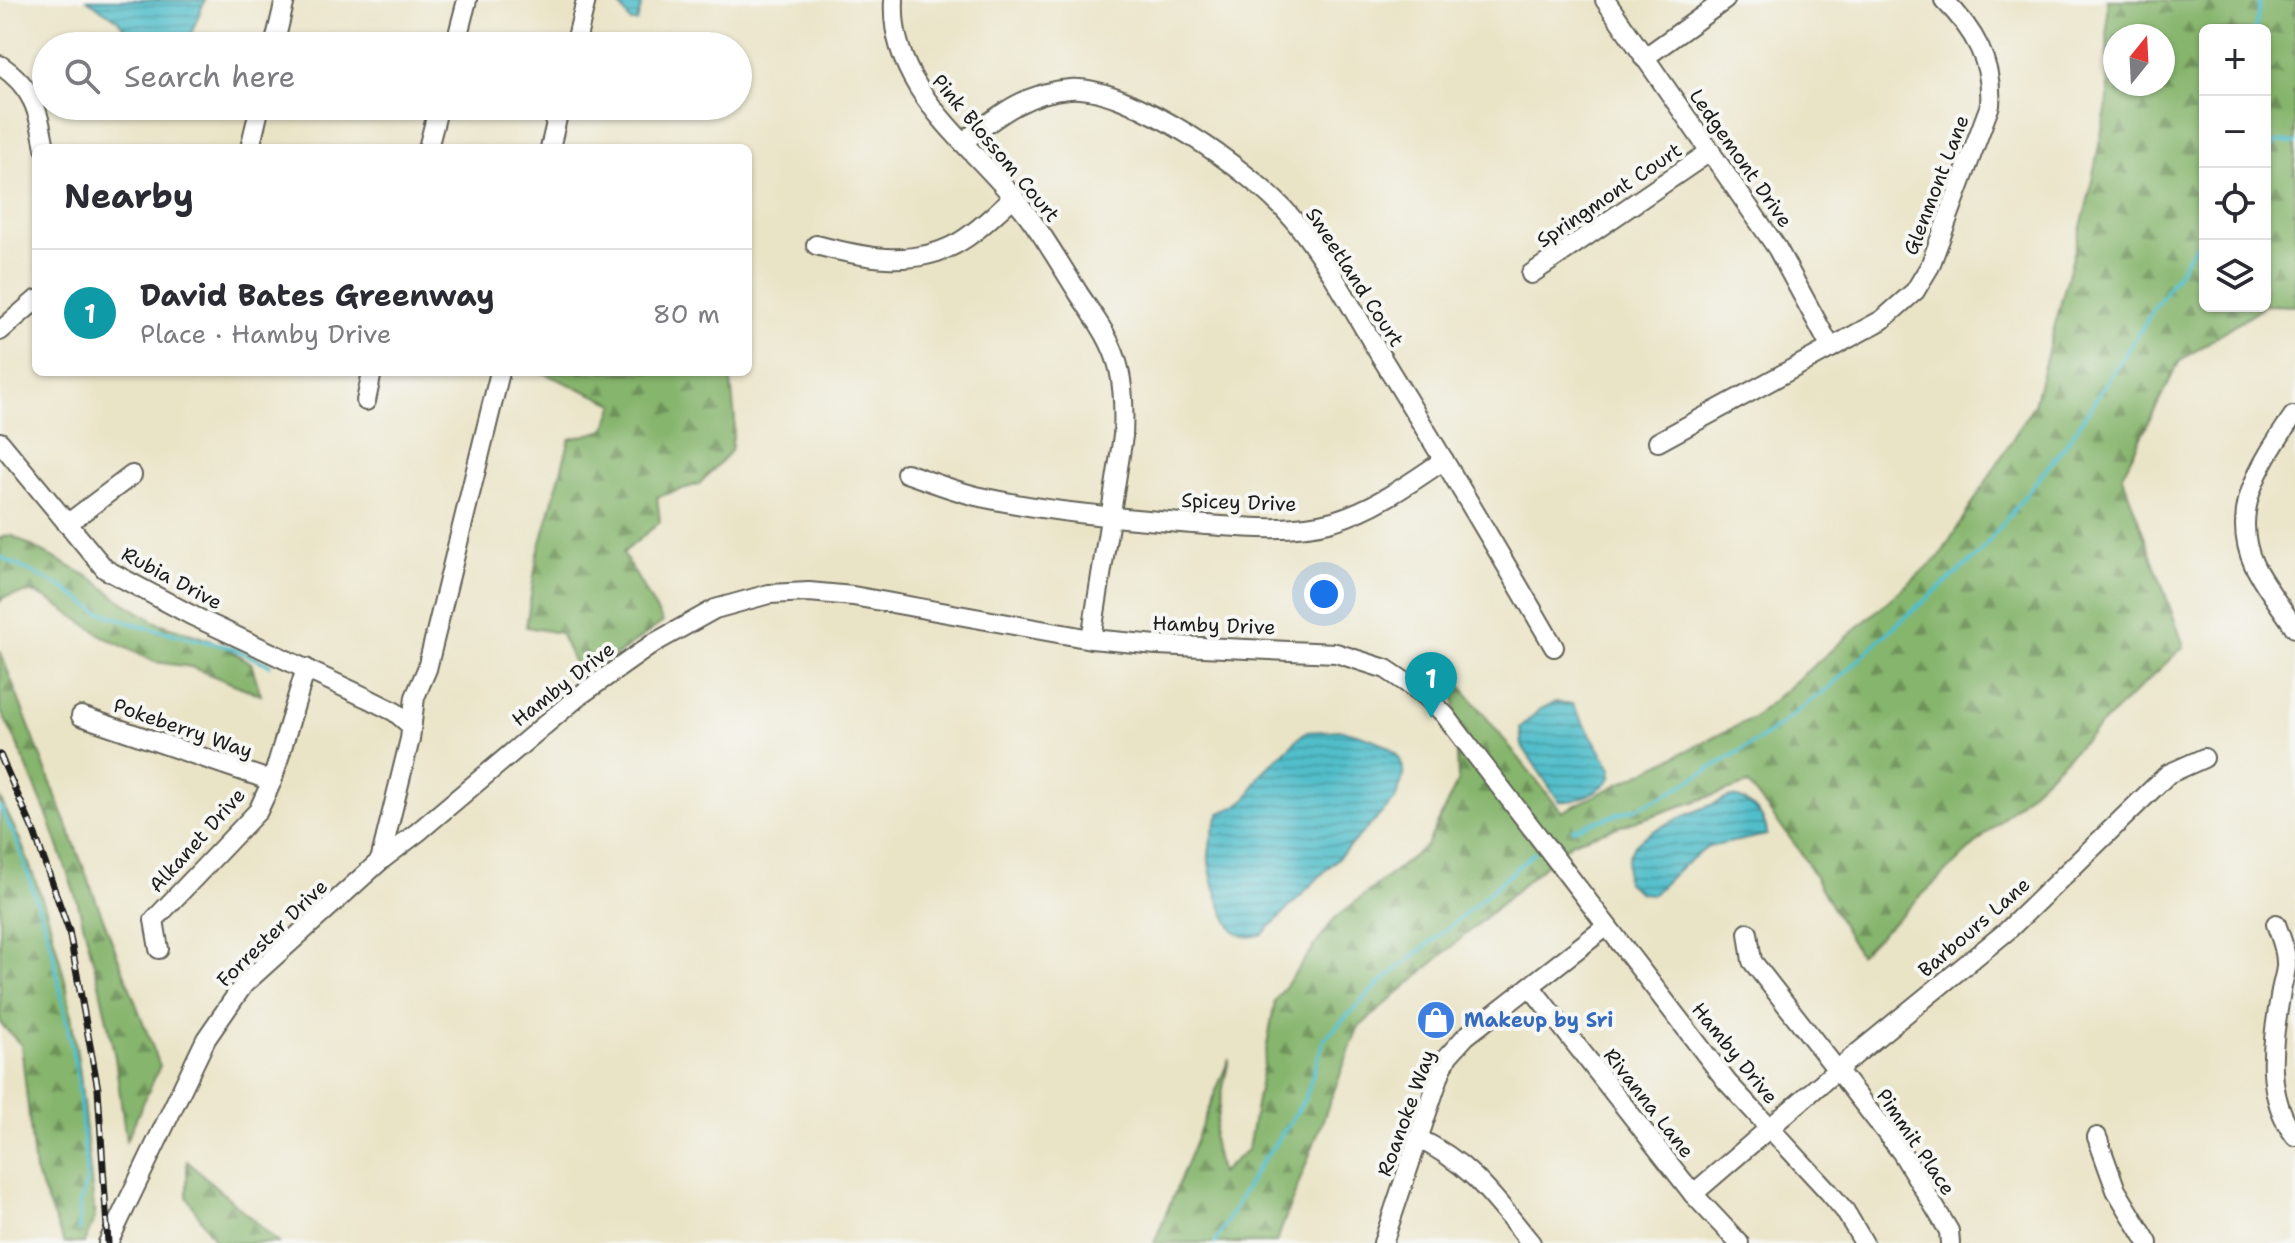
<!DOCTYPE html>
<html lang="en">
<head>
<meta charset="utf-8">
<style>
	:root { --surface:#fff; --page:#f7f7f7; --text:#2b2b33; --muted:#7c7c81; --line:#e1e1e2; --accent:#c8321e }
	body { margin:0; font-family:"Shantell Sans",sans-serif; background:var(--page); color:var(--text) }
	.controls { position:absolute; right:24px; top:24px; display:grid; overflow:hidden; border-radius:12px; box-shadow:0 2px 6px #0004 }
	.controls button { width:72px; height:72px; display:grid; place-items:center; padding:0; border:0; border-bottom:2px solid var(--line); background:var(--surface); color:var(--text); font:40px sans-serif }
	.compass { position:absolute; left:2103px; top:24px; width:72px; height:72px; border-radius:50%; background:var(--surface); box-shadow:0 2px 6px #0004; rotate:18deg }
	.you { position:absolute; left:1324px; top:594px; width:28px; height:28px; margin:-20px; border:6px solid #fff; border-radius:50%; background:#1a73e8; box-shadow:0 0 0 12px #1a73e833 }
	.badge { display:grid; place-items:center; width:52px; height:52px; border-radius:50%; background:var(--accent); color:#fff; font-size:26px; font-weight:700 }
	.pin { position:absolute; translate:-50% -66px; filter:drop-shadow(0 2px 4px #0008) }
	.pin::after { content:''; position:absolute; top:42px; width:28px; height:24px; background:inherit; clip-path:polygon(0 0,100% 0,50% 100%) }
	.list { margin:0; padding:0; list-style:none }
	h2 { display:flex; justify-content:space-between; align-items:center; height:104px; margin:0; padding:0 32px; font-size:34px }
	h2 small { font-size:26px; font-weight:400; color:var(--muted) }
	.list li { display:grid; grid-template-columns:52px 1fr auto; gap:24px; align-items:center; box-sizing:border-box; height:128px; padding:0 32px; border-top:2px solid var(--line) }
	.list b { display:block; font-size:30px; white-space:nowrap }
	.list p { margin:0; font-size:26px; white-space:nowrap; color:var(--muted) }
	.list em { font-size:26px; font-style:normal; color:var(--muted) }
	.icon { flex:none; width:44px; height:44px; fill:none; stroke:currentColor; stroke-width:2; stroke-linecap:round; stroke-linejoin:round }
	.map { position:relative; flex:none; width:2295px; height:1243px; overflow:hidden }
	.search { position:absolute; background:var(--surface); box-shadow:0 2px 6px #0004; left:32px; top:32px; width:720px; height:88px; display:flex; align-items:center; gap:20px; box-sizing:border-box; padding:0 28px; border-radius:44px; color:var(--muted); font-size:30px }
	.panel { position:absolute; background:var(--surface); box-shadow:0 2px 6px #0004; left:32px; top:144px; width:720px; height:232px; border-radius:12px }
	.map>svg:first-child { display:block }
	.forest { fill:url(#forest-firs); stroke:#516844; stroke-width:2; fill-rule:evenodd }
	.water { fill:url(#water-rules); stroke:#366d73; stroke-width:2 }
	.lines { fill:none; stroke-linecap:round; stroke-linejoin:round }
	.stream { stroke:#51beca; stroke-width:4 }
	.minor-casing { stroke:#646258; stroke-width:22 }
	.minor { stroke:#fff; stroke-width:18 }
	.rail-casing { stroke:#1c1c1c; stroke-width:7 }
	.rail { stroke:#f6f6f2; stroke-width:4; stroke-dasharray:12; stroke-linecap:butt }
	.labels { text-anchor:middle; stroke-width:8; stroke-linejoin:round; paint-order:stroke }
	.street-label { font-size:20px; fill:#1c1c1c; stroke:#f6f6f2 }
	.shop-label { font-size:20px; font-weight:bold; fill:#366cbe; stroke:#f6f6f2; text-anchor:start }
</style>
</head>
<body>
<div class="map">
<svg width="2295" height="1243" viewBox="0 0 2295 1243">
	<defs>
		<pattern id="forest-firs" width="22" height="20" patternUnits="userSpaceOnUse" patternTransform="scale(2)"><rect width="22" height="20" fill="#86b56d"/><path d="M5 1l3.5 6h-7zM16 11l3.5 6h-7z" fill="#6d9259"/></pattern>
		<pattern id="water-rules" width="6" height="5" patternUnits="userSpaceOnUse" patternTransform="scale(2)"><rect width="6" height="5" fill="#51beca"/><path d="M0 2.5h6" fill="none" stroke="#429aa3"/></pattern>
	</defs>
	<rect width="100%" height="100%" fill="#f6f6f2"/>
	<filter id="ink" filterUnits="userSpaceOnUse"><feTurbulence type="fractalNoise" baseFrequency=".0125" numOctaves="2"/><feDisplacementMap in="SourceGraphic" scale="16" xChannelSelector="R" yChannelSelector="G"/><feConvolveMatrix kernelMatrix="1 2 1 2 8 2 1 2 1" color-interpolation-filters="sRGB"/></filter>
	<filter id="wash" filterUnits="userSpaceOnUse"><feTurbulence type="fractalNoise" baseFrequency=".006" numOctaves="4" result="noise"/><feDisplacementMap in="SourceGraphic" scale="32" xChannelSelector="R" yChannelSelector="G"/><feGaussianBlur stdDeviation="1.8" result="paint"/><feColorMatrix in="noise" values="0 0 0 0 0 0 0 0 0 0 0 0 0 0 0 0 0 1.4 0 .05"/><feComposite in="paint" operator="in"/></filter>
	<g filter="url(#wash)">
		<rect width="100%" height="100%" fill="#eae4c7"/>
		<!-- forest -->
		<g class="forest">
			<path d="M2107 0H2295V306L2265 305V30H2205V306H2263L2179 362 2122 475 2184 646 1859 955 1800 851 1748 784 1572 842 1358 1028 1276 1243H1154L1229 1059 1213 1138 1220 1173 1248 1149 1275 1001 1334 919 1427 845 1458 781 1454 677 1562 812 1753 718 1940 556 2034 404 2088 200 2108 100ZM2115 36H2163V84H2115Z"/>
			<polygon points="541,372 730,372 735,420 731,451 699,484 657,497 660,522 623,553 663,622 582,680 560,633 526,627 537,557 570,439 605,430 615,404"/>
			<polygon points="11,535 95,580 117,598 156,622 221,644 251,663 261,695 191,667 155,662 106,638 46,598 31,592 4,597 0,602 0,538"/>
			<polygon points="0,651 160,1066 126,1141 115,1057 98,979 77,900 48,817 16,741 0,710"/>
			<polygon points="0,798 20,840 47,912 67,988 80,1074 95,1218 84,1243 64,1243 35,1171 21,1045 0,1023"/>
			<polygon points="187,1161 279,1243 216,1243 187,1197"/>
		</g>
		<!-- water -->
		<g class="water">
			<polygon points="87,0 205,0 186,46 137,46 117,19"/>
			<polygon points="616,0 643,0 637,22 631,22"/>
			<path d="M1555 702 1572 704 1611 768 1612 776C1602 791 1577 803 1559 801L1522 746 1520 728 1539 710Z"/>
			<path d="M1341 730C1363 735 1406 745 1403 776 1402 784 1397 793 1395 800L1263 934C1255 936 1247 939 1239 934 1225 927 1207 870 1209 855 1210 841 1214 825 1220 813L1237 806 1247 798 1261 774 1305 732Z"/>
			<path d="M1731 797C1748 798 1767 816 1767 835L1708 847 1681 867 1653 894 1640 893 1626 882C1625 868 1626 857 1634 846 1648 828 1709 806 1731 797Z"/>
		</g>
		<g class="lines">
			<!-- stream -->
			<g class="stream">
				<polyline points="2255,30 2260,0"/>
				<polyline points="2265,148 2281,141 2295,143"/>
				<polyline points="0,557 64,588 97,611 140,626 233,648 270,665"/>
				<polyline points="0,807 18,844 52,948 78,1080 87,1180 80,1202 79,1230"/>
				<polyline points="1573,829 1637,808 1669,793 1764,737 1831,686 1888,632 1978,555 2069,440 2205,231"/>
				<polyline points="1215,1243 1254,1173 1291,1121 1306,1096 1324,1039 1378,985 1459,919 1535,852"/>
			</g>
		</g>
	</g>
	<g filter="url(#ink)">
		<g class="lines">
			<defs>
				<g id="minor">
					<path d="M894 0C889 86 964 138 1014 198 1039 227 1058 261 1079 294 1095 318 1112 340 1119 369 1124 391 1124 414 1123 436L1091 639"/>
					<polyline points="1605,0 1777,248 1831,348"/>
					<polyline points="274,46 285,0"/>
					<polyline points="455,46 467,0"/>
					<polyline points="575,46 586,0"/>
					<polyline points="1644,58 1725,0"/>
					<path d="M0 65C34 88 38 110 45 148"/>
					<path d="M963 142C996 117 1026 92 1070 89 1130 85 1253 172 1291 217 1326 258 1352 309 1380 355 1439 451 1497 549 1554 647"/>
					<polyline points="250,148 260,106"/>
					<polyline points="428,148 439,106"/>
					<polyline points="550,148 560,106"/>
					<path d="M816 245C862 257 911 268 956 244 977 233 995 213 1014 197"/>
					<polyline points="1531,274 1711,151"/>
					<polyline points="0,331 36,300"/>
					<polyline points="366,401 372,372"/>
					<path d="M2293 416C2263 461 2228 509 2254 565 2265 587 2282 608 2295 628"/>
					<polyline points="0,442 105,569 191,615 367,698 395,712 410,725"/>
					<path d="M1658 442 1882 320 1915 291 1930 266 1990 105C1993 62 1974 30 1944 0"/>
					<path d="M906 473C929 481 952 490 976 496 1047 512 1121 518 1193 524 1239 527 1288 533 1333 521 1374 509 1409 484 1444 460"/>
					<polyline points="67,524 132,475"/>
					<polyline points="81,716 272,781"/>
					<polyline points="380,861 410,739 415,697 427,669 500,372"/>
					<path d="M2276 924C2281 938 2287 952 2286 967 2285 977 2281 987 2280 997 2272 1045 2264 1095 2295 1136"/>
					<polyline points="1748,933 1752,961 1902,1153 1949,1231 1950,1243"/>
					<polyline points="159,949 154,920 258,811 272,781 306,668"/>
					<polyline points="1530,986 1693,1194 1739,1243"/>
					<polyline points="2097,1137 2116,1190 2148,1243"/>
					<path d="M1417 1138C1472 1164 1494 1198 1531 1243"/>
					<polyline points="1693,1194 1838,1069 2007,931 2168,774 2204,758"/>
					<polyline points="108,1243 206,1039 244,984 380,861 418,832 579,696 654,643 715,609 769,594 809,592 853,596 1091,639 1157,645 1336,653 1386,669 1426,696 1445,715 1727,1082 1828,1191 1845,1211 1864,1243"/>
					<polyline points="1383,1243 1441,1071 1448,1056 1466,1036 1607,926"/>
				</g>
			</defs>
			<!-- minor casing -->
			<use href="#minor" class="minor-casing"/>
			<!-- minor -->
			<use href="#minor" class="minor"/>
			<defs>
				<polyline id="rail" points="0,755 34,832 69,931 98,1089 108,1243"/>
			</defs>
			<!-- rail casing -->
			<use href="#rail" class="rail-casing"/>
			<!-- rail -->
			<use href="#rail" class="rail"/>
		</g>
	</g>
	<!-- icons -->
	<defs>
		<symbol id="shop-disc" viewBox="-11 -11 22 22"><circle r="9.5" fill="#3f7fe0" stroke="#f6f6f2"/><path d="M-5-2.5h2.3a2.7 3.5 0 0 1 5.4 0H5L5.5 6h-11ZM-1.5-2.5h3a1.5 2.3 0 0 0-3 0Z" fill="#fff"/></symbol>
	</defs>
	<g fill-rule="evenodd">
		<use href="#shop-disc" x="1414" y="998" width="44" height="44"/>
	</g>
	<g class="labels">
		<!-- street labels -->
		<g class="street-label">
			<text transform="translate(996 148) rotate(50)" y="7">Pink Blossom Court</text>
			<text transform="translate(1741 158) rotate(55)" y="7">Ledgemont Drive</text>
			<text transform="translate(1936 185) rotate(-69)" y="7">Glenmont Lane</text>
			<text transform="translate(1609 195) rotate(-34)" y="7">Springmont Court</text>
			<text transform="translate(1355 277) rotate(57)" y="7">Sweetland Court</text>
			<text transform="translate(1239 502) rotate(2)" y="7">Spicey Drive</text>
			<text transform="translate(172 578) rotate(28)" y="7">Rubia Drive</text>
			<text transform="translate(1214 625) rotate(2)" y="7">Hamby Drive</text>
			<text transform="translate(563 684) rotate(-38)" y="7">Hamby Drive</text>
			<text transform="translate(183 728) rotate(19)" y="7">Pokeberry Way</text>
			<text transform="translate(197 840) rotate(-48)" y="7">Alkanet Drive</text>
			<text transform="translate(1974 927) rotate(-41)" y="7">Barbours Lane</text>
			<text transform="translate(272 933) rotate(-44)" y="7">Forrester Drive</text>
			<text transform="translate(1735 1053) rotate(51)" y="7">Hamby Drive</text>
			<text transform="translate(1649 1103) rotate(52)" y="7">Rivanna Lane</text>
			<text transform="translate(1406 1113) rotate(-70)" y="7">Roanoke Way</text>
			<text transform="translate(1916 1142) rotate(56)" y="7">Pimmit Place</text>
		</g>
		<!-- shop labels -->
		<g class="shop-label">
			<text x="1464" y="1027">Makeup by Sri</text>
		</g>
	</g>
</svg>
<div class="controls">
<button>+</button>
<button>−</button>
<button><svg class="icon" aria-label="locate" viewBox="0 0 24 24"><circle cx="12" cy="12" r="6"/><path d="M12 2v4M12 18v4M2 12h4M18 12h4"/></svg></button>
<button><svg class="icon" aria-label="layers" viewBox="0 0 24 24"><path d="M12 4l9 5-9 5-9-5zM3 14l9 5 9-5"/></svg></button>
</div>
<svg class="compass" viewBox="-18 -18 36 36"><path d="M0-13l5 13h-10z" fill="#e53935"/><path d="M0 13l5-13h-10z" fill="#7c7c81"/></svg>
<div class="you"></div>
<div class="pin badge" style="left:1431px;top:718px;background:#0f9aa8">1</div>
<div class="search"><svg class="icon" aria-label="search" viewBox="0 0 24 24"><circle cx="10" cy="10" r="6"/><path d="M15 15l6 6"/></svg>Search here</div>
<section class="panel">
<h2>Nearby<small></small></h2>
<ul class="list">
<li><span class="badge" style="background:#0f9aa8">1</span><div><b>David Bates Greenway</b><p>Place · Hamby Drive</p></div><em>80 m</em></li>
</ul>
</section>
</div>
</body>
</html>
